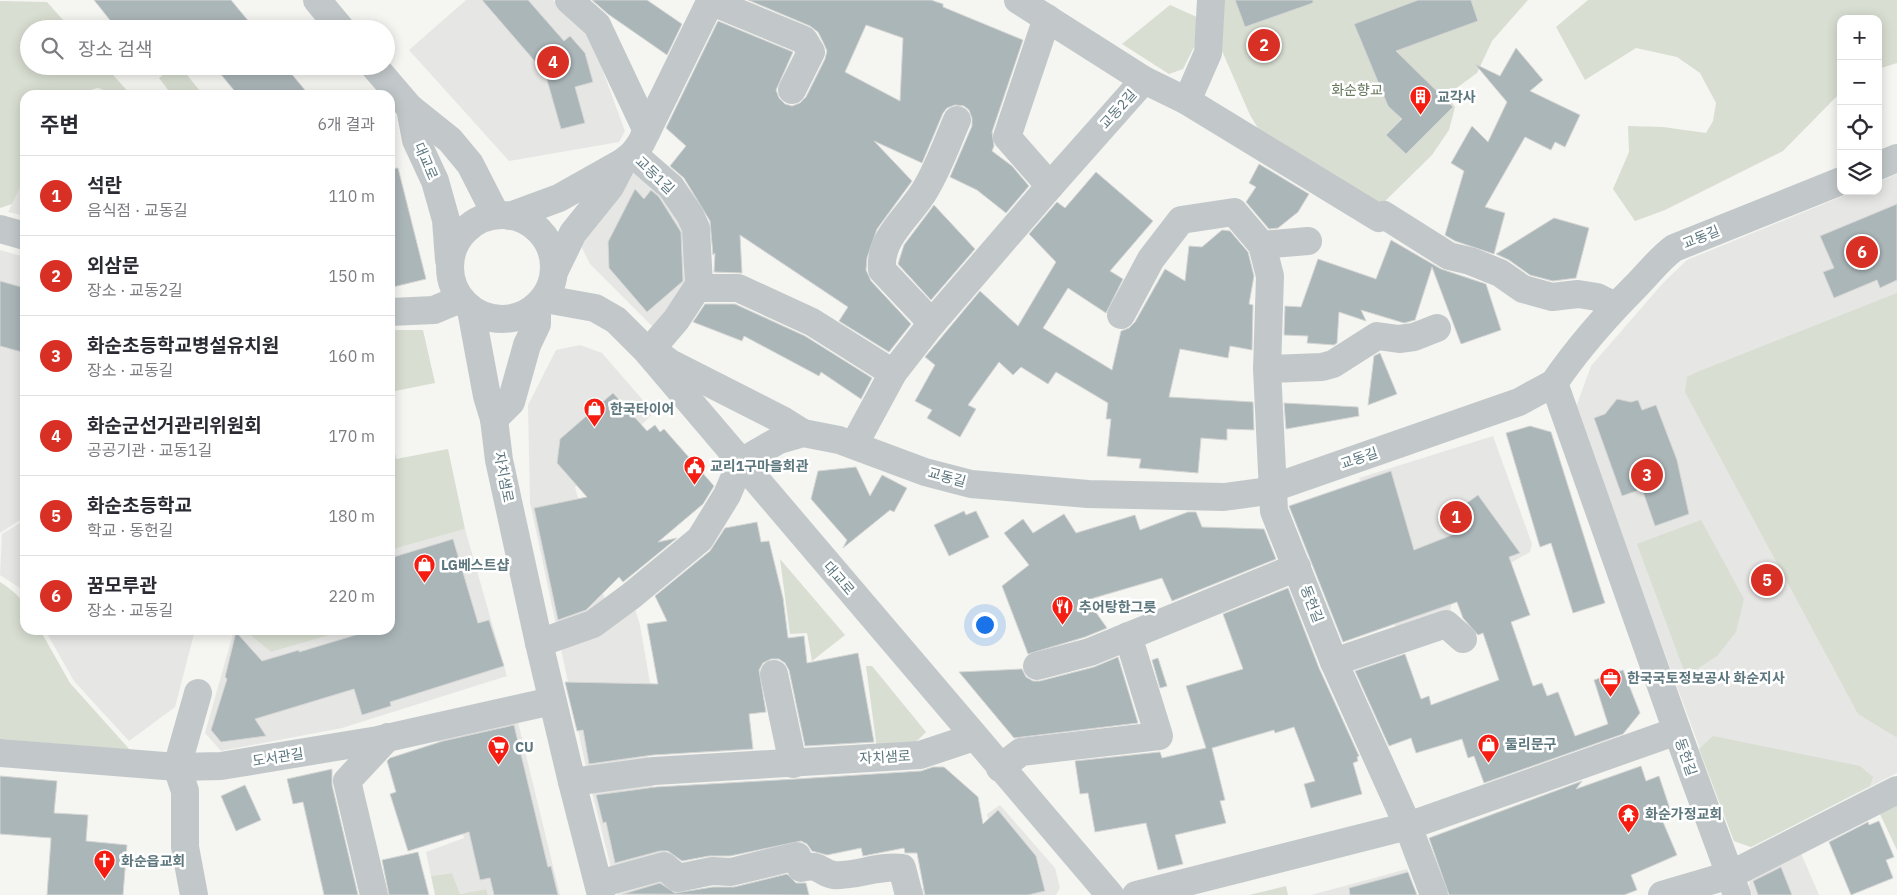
<!DOCTYPE html>
<html lang="ko">
<head>
<meta charset="utf-8">
<style>
	:root { --surface:#fff; --page:#f7f7f7; --text:#2b2b33; --muted:#7c7c81; --line:#e1e1e2; --accent:#d93025 }
	body { margin:0; font-family:"IBM Plex Sans","Noto Sans KR",sans-serif; background:var(--page); color:var(--text) }
	.controls { position:absolute; right:15px; top:15px; display:grid; overflow:hidden; border-radius:10px; box-shadow:0 2px 12px #0003 }
	.controls button { width:45px; height:45px; display:grid; place-items:center; padding:0; border:0; border-bottom:1px solid var(--line); background:var(--surface); color:var(--text); font:25px sans-serif }
	.you { position:absolute; left:984px; top:624px; width:18px; height:18px; margin:-12px; border:4px solid #fff; border-radius:50%; background:#1a73e8; box-shadow:0 0 0 8px #1a73e833 }
	.badge { display:grid; place-items:center; width:32px; height:32px; border-radius:50%; background:var(--accent); color:#fff; font-size:16px; font-weight:700 }
	.pin { position:absolute; translate:-50% -50%; border:2px solid #fff; box-shadow:0 1px 5px #0006 }
	.list { margin:0; padding:0; list-style:none }
	h2 { display:flex; justify-content:space-between; align-items:center; height:65px; margin:0; padding:0 20px; font-size:21px }
	h2 small { font-size:16px; font-weight:400; color:var(--muted) }
	.list li { display:grid; grid-template-columns:32px 1fr auto; gap:15px; align-items:center; box-sizing:border-box; height:80px; padding:0 20px; border-top:1px solid var(--line) }
	.list b { display:block; font-size:19px; white-space:nowrap }
	.list p { margin:0; font-size:16px; white-space:nowrap; color:var(--muted) }
	.list em { font-size:16px; font-style:normal; color:var(--muted) }
	.icon { flex:none; width:28px; height:28px; fill:none; stroke:currentColor; stroke-width:2; stroke-linecap:round; stroke-linejoin:round }
	.map { position:relative; flex:none; width:1897px; height:895px; overflow:hidden }
	.search { position:absolute; background:var(--surface); box-shadow:0 2px 12px #0003; left:20px; top:20px; width:375px; height:55px; display:flex; align-items:center; gap:12px; box-sizing:border-box; padding:0 18px; border-radius:28px; color:var(--muted); font-size:19px }
	.panel { position:absolute; background:var(--surface); box-shadow:0 2px 12px #0003; left:20px; top:90px; width:375px; height:545px; border-radius:15px }
	.map>svg:first-child { display:block }
	.built { fill:#e6e6e4 }
	.green { fill:#d8ded1 }
	.building { fill:#abb6b9; stroke:#d6d6d4; fill-rule:evenodd }
	.lines { fill:none; stroke-linecap:round; stroke-linejoin:round }
	.minor { stroke:#c2c8ca; stroke-width:28 }
	.labels { text-anchor:middle; stroke-width:5; stroke-linejoin:round; paint-order:stroke }
	.park-label { font-size:14px; fill:#66775c; stroke:#fff }
	.poi-label { font-size:14px; font-weight:bold; fill:#5d777f; stroke:#fff; text-anchor:start }
	.street-label { font-size:14px; fill:#5d777f; stroke:#fff }
</style>
</head>
<body>
<div class="map">
<svg width="1897" height="895" viewBox="0 0 1897 895">
	<rect width="100%" height="100%" fill="#f5f5f1"/>
	<!-- built -->
	<g class="built">
		<polygon points="466,0 553,0 587,28 625,131 619,142 509,161 409,50"/>
		<polygon points="637,166 684,220 684,288 655,329 590,264 582,248 584,235"/>
		<polygon points="1897,174 1897,773 1751,847 1734,841 1575,410 1591,366 1663,283 1687,260 1855,191 1878,191 1878,182"/>
		<polygon points="25,178 25,216 8,212"/>
		<polygon points="0,250 25,257 25,517 0,533"/>
		<polygon points="580,345 602,353 654,413 575,487 608,612 631,596 640,625 657,724 642,726 673,895 618,895 588,777 530,502 528,405 556,350"/>
		<polygon points="1493,436 1532,544 1530,552 1452,596 1450,616 1398,633 1376,575 1384,548 1359,478"/>
		<polygon points="25,520 25,594 23,590 0,575 2,534"/>
		<polygon points="465,529 507,676 342,728 221,751 205,733 234,630 244,630 271,652 347,630 390,630 390,550"/>
		<polygon points="45,630 195,630 175,707 129,741 74,681"/>
		<polygon points="517,718 560,895 488,895 485,889 460,894 452,873 431,876 426,852 464,838 437,739"/>
		<polygon points="1000,805 1055,868 1060,888 1056,895 909,895 908,892 999,870 987,814"/>
		<polygon points="1800,851 1819,895 1752,895 1749,887 1750,872"/>
		<polygon points="1407,869 1416,895 1311,895"/>
	</g>
	<!-- green -->
	<g class="green">
		<polygon points="1216,0 1528,0 1492,41 1477,73 1447,95 1455,107 1449,130 1432,155 1379,207 1264,138 1250,115 1222,51"/>
		<polygon points="1588,0 1897,0 1897,63 1878,69 1878,19 1841,19 1841,92 1783,151 1665,210 1635,221 1613,189 1629,152 1628,126 1663,127 1706,133 1713,121 1716,103 1700,73 1677,57 1636,48 1585,80 1556,27"/>
		<polygon points="0,1 47,2 71,29 29,29 29,66 105,66 131,95 116,95 98,88 72,95 25,95 25,178 12,204 0,208"/>
		<polygon points="1170,5 1199,18 1194,47 1183,69 1169,74 1122,44"/>
		<polygon points="174,66 180,66 203,95 172,95 159,78"/>
		<polygon points="1897,293 1897,737 1896,737 1858,714 1685,392 1687,377 1697,372"/>
		<polygon points="390,330 423,330 435,383 390,392"/>
		<polygon points="390,419 396,459 448,449 465,529 390,550"/>
		<polygon points="1701,520 1744,599 1736,632 1717,656 1686,676 1637,544"/>
		<polygon points="780,559 845,635 812,661 807,633 790,634"/>
		<path d="M0 582C24 598 25 601 25 630H40L70 683 130 750 0 739Z"/>
		<polygon points="244,630 347,630 271,652"/>
		<polygon points="866,666 872,666 926,732 914,744 877,749"/>
		<polygon points="1713,736 1860,766 1873,777 1870,786 1751,847 1734,841 1699,749"/>
		<polygon points="1897,804 1897,850 1879,812"/>
		<polygon points="452,873 460,894 486,889 488,895 435,895 431,876"/>
		<polygon points="1286,886 1288,895 1249,895"/>
	</g>
	<!-- building -->
	<g class="building">
		<polygon points="94,0 231,0 255,29 117,29"/>
		<polygon points="482,0 528,0 564,41 570,36 585,53 593,82 575,87 585,123 561,129 545,73"/>
		<polygon points="592,0 647,0 682,24 667,55 608,14"/>
		<path d="M748 0H931L943 4V7L1023 40 992 132 994 146 992 151 1012 166 1029 186 1006 213 977 190 950 177 972 126V118L969 110 964 106 955 105 947 108 943 113 922 163 874 141 912 181 877 229 867 258 866 270 871 281 911 324 889 352 839 321 848 307 740 235 742 273 714 272 715 253 713 255 710 221 684 178 670 166 686 146 666 128 718 21 793 52 776 90 779 98 785 104 792 106 800 103 806 97 825 59 827 51 824 44 818 32 810 26ZM866 25 903 38 900 101 845 72Z"/>
		<polygon points="1235,0 1313,0 1313,3 1245,27"/>
		<polygon points="1418,0 1471,0 1478,21 1396,51 1453,107 1406,154 1386,135 1402,119 1388,106 1354,24"/>
		<polygon points="1516,48 1543,80 1530,91 1580,115 1565,147 1555,142 1551,150 1525,137 1485,207 1505,213 1494,254 1455,241 1445,235 1464,171 1451,163 1472,126 1488,142 1507,102 1475,64 1500,76"/>
		<polygon points="148,66 167,66 155,75"/>
		<polygon points="214,66 285,66 309,95 238,95"/>
		<polygon points="1259,164 1309,194 1298,212 1278,228 1269,229 1246,202 1256,187 1249,183"/>
		<polygon points="398,168 426,279 393,287 390,276 390,169"/>
		<polygon points="1096,172 1153,221 1110,271 1123,279 1106,313 1068,288 1043,328 1112,370 1121,331 1129,328 1135,322 1165,269 1185,281 1189,246 1202,247 1222,230 1230,231 1248,252 1254,276 1249,304 1253,305 1252,350 1230,346 1228,358 1180,349 1169,397 1253,402 1254,430 1227,429 1227,440 1201,438 1198,473 1139,468 1141,459 1107,456 1111,419 1106,419 1108,403 1056,372 1048,384 1021,367 1013,375 999,362 968,405 976,409 960,437 927,418 932,410 915,401 935,365 925,357 980,291 1018,326 1056,262 1029,234 1057,202 1065,208"/>
		<polygon points="635,189 644,199 651,190 659,197 681,232 683,281 647,312 609,268 608,242"/>
		<polygon points="1897,204 1897,280 1880,288 1877,280 1834,298 1823,272 1834,268 1820,236"/>
		<polygon points="934,205 975,249 931,300 898,264 904,245"/>
		<polygon points="1554,218 1589,228 1576,278 1553,281 1530,275 1509,260 1496,254"/>
		<polygon points="1391,240 1441,269 1486,284 1501,330 1461,344 1432,267 1415,320 1404,323 1361,310 1366,321 1339,312 1337,343 1334,345 1307,343 1308,336 1284,335 1285,306 1301,307 1318,259 1376,279"/>
		<polygon points="0,281 25,288 25,353 0,346"/>
		<polygon points="705,304 735,304 805,336 872,378 861,399 821,372 819,376 744,336 742,341 693,322"/>
		<polygon points="1380,353 1397,394 1368,405 1374,356"/>
		<polygon points="613,393 647,431 655,425 660,432 664,429 714,486 703,504 658,542 677,538 623,582 619,577 586,610 558,620 534,508 587,497 557,463 560,439"/>
		<polygon points="1617,399 1631,402 1638,400 1642,410 1656,405 1677,460 1689,514 1655,526 1642,489 1622,496 1594,418 1605,414"/>
		<polygon points="1284,403 1358,407 1359,416 1286,429"/>
		<polygon points="1530,426 1551,432 1605,603 1573,613 1551,543 1540,547 1506,433"/>
		<polygon points="856,467 870,496 882,475 907,488 894,512 890,510 843,548 847,540 811,499 818,471"/>
		<polygon points="1391,471 1414,550 1462,531 1450,515 1478,495 1520,553 1509,557 1530,615 1511,622 1533,686 1542,683 1547,696 1558,692 1575,736 1608,724 1594,680 1623,670 1640,713 1623,734 1484,783 1474,756 1468,758 1462,739 1416,753 1411,738 1389,746 1355,671 1405,654 1421,699 1429,696 1431,705 1499,680 1483,633 1478,635 1463,618 1457,602 1343,642 1289,506"/>
		<polygon points="964,511 966,515 976,511 989,537 949,556 934,525"/>
		<polygon points="1188,512 1196,512 1202,527 1264,529 1276,559 1172,601 1162,578 1087,600 1107,628 1085,637 1028,654 1002,586 1029,565 1004,533 1023,519 1033,533 1064,514 1076,533 1135,515 1140,530"/>
		<polygon points="757,522 761,542 769,541 783,598 788,638 804,636 807,663 858,653 874,742 805,746 789,670 785,663 779,659 771,659 763,663 759,670 766,712 749,714 753,749 653,755 589,764 583,730 577,731 565,682 658,684 647,624 667,621 655,596 710,551 725,528"/>
		<polygon points="453,539 478,623 489,620 504,666 390,702 391,706 362,715 354,689 255,719 266,736 221,742 211,730 227,679 225,677 236,632 262,661 299,650 299,652 372,630 390,630 390,558"/>
		<polygon points="1288,588 1319,668 1359,756 1357,757 1358,761 1353,763 1362,794 1311,808 1304,784 1315,781 1294,727 1275,733 1274,730 1212,748 1225,800 1220,801 1226,823 1175,835 1183,864 1158,870 1146,823 1095,832 1088,793 1080,794 1075,761 1160,752 1162,758 1206,748 1186,686 1243,669 1223,614"/>
		<polygon points="1118,657 1138,723 1014,738 959,672 1022,669 1026,677 1033,681 1040,681 1094,667"/>
		<polygon points="1158,658 1167,686 1160,688 1152,660"/>
		<polygon points="514,725 548,867 551,866 558,895 494,895 490,878 480,880 469,832 408,851 390,794 396,792 387,761 390,758 443,741"/>
		<polygon points="1641,766 1646,781 1659,776 1671,812 1660,815 1677,855 1631,875 1637,890 1624,895 1449,895 1429,838 1582,781 1576,789"/>
		<polygon points="933,767 944,767 978,797 983,824 998,810 1036,856 1045,891 1028,895 925,895 917,853 905,853 904,848 863,856 861,848 827,855 812,851 807,844 801,841 730,856 709,856 682,861 668,851 660,851 615,863 606,822 603,823 596,795 656,787 796,779 921,771"/>
		<polygon points="332,769 332,785 358,895 324,895 303,802 293,804 287,779"/>
		<polygon points="0,776 57,781 54,813 88,815 86,841 127,845 123,895 47,895 51,838 0,834"/>
		<polygon points="245,785 261,820 236,831 221,796"/>
		<polygon points="1879,821 1894,857 1886,860 1893,878 1851,895 1829,842 1868,822 1869,825"/>
		<polygon points="418,852 429,895 389,895 382,860"/>
		<polygon points="1781,867 1792,895 1758,895 1753,881"/>
		<polygon points="1408,872 1417,895 1350,895 1349,888"/>
		<polygon points="787,874 796,883 806,883 809,895 623,894 660,883 675,893 713,887 734,887"/>
	</g>
	<g class="lines">
		<!-- minor -->
		<g class="minor">
			<polyline points="317,0 341,29"/>
			<polyline points="569,0 597,25 647,131"/>
			<polyline points="1018,0 1144,80 1187,101 1379,218 1384,215 1449,256 1470,261 1500,273 1523,289 1552,297 1578,294 1597,297 1615,306"/>
			<polyline points="710,1 804,40 811,52 792,90"/>
			<polyline points="1047,18 1007,137 1050,186"/>
			<polyline points="374,66 410,108 450,140 470,164 496,215"/>
			<polyline points="1187,101 1208,53 1211,0"/>
			<polyline points="410,108 416,140 435,181 446,220 449,260"/>
			<polyline points="1878,166 1897,158"/>
			<circle cx="502" cy="267" r="52"/>
			<polyline points="510,216 559,198 623,162 633,154"/>
			<polyline points="0,229 25,236"/>
			<polyline points="1262,245 1308,241"/>
			<polyline points="555,270 573,233 610,187 623,162"/>
			<polyline points="697,288 738,288 812,322 893,373"/>
			<polyline points="545,299 595,308 616,320 645,349 1110,895"/>
			<polyline points="471,310 487,396 494,419 499,460 539,643 572,782 601,895"/>
			<polyline points="390,312 434,310 460,299"/>
			<polyline points="1121,315 1151,259 1181,220 1234,212 1262,245 1270,276 1267,369 1274,511 1334,662 1408,826 1434,895"/>
			<path d="M932 323 882 270C879 237 909 217 925 190 938 169 947 143 957 120"/>
			<polyline points="651,349 676,320 699,285 696,228 690,215 671,187 633,154 641,143 711,0"/>
			<polyline points="658,354 670,363 784,421 803,433"/>
			<polyline points="1267,369 1322,367 1333,364 1377,336 1399,339 1414,337 1437,328"/>
			<polyline points="1554,383 1677,731"/>
			<polyline points="494,419 511,402 527,345 537,324 537,306"/>
			<polyline points="854,445 893,373 932,323 1050,186 1144,80"/>
			<path d="M539 643 593 624 631 596 700 539 727 495 741 462 779 440 803 433 839 440 925 472 971 484 1088 494 1224 497 1261 492 1519 402 1554 383C1578 348 1606 316 1636 286 1649 273 1659 259 1674 248L1841 181"/>
			<polyline points="1334,662 1446,624 1463,639"/>
			<polyline points="1037,666 1090,652 1297,567"/>
			<polyline points="774,674 793,764"/>
			<polyline points="0,753 177,767 221,766 378,740 552,701"/>
			<polyline points="1000,768 1021,752 1159,736 1128,636"/>
			<polyline points="572,782 654,771 920,755 974,737"/>
			<path d="M599 884 664 866 678 878 712 871 731 872 797 856 801 868C822 863 819 873 834 875 853 877 879 865 902 868L909 895"/>
			<polyline points="194,895 185,847 185,791 177,767 198,693"/>
			<polyline points="374,895 347,781 388,737"/>
			<polyline points="1136,895 1408,826 1677,731 1730,875 1897,790"/>
			<polyline points="1662,895 1730,875 1737,895"/>
		</g>
	</g>
	<!-- icons -->
	<defs>
		<symbol id="building-pin" viewBox="-11 -11 22 30"><path d="M0 17L-7.5 6A9.5 9.5 0 1 1 7.5 6Z" fill="#f51d11" stroke="#fff"/><path d="M-4-6H4V6H1V3H-1V6H-4ZM-2.5-4.3h1.7v1.8h-1.7ZM.8-4.3h1.7v1.8H.8ZM-2.5-1h1.7V.8h-1.7ZM.8-1h1.7V.8H.8Z" fill="#fff"/></symbol>
		<symbol id="shop-pin" viewBox="-11 -11 22 30"><path d="M0 17L-7.5 6A9.5 9.5 0 1 1 7.5 6Z" fill="#f51d11" stroke="#fff"/><path d="M-5-2.5h2.3a2.7 3.5 0 0 1 5.4 0H5L5.5 6h-11ZM-1.5-2.5h3a1.5 2.3 0 0 0-3 0Z" fill="#fff"/></symbol>
		<symbol id="civic-pin" viewBox="-11 -11 22 30"><path d="M0 17L-7.5 6A9.5 9.5 0 1 1 7.5 6Z" fill="#f51d11" stroke="#fff"/><path d="M-.6-6.5H3V-4.5H.6V-3L4-1V1h2V6H-6V1h2V-1L-.6-3ZM-1.2 2.5V6h2.4V2.5Z" fill="#fff"/></symbol>
		<symbol id="restaurant-pin" viewBox="-11 -11 22 30"><path d="M0 17L-7.5 6A9.5 9.5 0 1 1 7.5 6Z" fill="#f51d11" stroke="#fff"/><path d="M-5-6h1v4h1v-4h1v4h1v-4h1v5L-1.5 .5V6h-2V.5L-5-1ZM5-6V6H3V1.5H1.5Q1.5-4 5-6Z" fill="#fff"/></symbol>
		<symbol id="office-pin" viewBox="-11 -11 22 30"><path d="M0 17L-7.5 6A9.5 9.5 0 1 1 7.5 6Z" fill="#f51d11" stroke="#fff"/><path d="M-6-3h4V-5.5h4V-3h4V5H-6ZM-1-4.5V-3h2v-1.5ZM-6 0V1H6V0Z" fill="#fff"/></symbol>
		<symbol id="supermarket-pin" viewBox="-11 -11 22 30"><path d="M0 17L-7.5 6A9.5 9.5 0 1 1 7.5 6Z" fill="#f51d11" stroke="#fff"/><path d="M-6-5.5h2.5l.6 2H6L4.5 2H-2.5L-4.4-4H-6ZM-1.5 3.2a1.3 1.3 0 1 0 .1 0ZM3 3.2a1.3 1.3 0 1 0 .1 0Z" fill="#fff"/></symbol>
		<symbol id="temple-pin" viewBox="-11 -11 22 30"><path d="M0 17L-7.5 6A9.5 9.5 0 1 1 7.5 6Z" fill="#f51d11" stroke="#fff"/><path d="M0-6L5-2H3V0L6.5 2.5H4V6H1.5V3h-3V6H-4V2.5H-6.5L-3 0V-2H-5Z" fill="#fff"/></symbol>
		<symbol id="church-pin" viewBox="-11 -11 22 30"><path d="M0 17L-7.5 6A9.5 9.5 0 1 1 7.5 6Z" fill="#f51d11" stroke="#fff"/><path d="M-1.2-6h2.4v3.5h3.3v2.4h-3.3V6h-2.4V-.1h-3.3v-2.4h3.3Z" fill="#fff"/></symbol>
	</defs>
	<g fill-rule="evenodd">
		<use href="#building-pin" x="1408" y="84" width="25" height="34"/>
		<use href="#shop-pin" x="582" y="396" width="25" height="34"/>
		<use href="#civic-pin" x="682" y="454" width="25" height="34"/>
		<use href="#shop-pin" x="412" y="552" width="25" height="34"/>
		<use href="#restaurant-pin" x="1050" y="594" width="25" height="34"/>
		<use href="#office-pin" x="1598" y="666" width="25" height="34"/>
		<use href="#shop-pin" x="1476" y="732" width="25" height="34"/>
		<use href="#supermarket-pin" x="486" y="734" width="25" height="34"/>
		<use href="#temple-pin" x="1616" y="802" width="25" height="34"/>
		<use href="#church-pin" x="92" y="848" width="25" height="34"/>
	</g>
	<g class="labels">
		<!-- park labels -->
		<g class="park-label">
			<text x="1357" y="95">화순향교</text>
		</g>
		<!-- poi labels -->
		<g class="poi-label">
			<text x="1437" y="102">교각사</text>
			<text x="610" y="414">한국타이어</text>
			<text x="710" y="471">교리1구마을회관</text>
			<text x="441" y="570">LG베스트샵</text>
			<text x="1079" y="612">추어탕한그릇</text>
			<text x="1627" y="683">한국국토정보공사 화순지사</text>
			<text x="1505" y="749">둘리문구</text>
			<text x="515" y="752">CU</text>
			<text x="1645" y="819">화순가정교회</text>
			<text x="121" y="866">화순읍교회</text>
		</g>
		<!-- street labels -->
		<g class="street-label">
			<text transform="translate(1118 109) rotate(-48)" y="5">교동2길</text>
			<text transform="translate(426 161) rotate(67)" y="5">대교로</text>
			<text transform="translate(655 175) rotate(44)" y="5">교동1길</text>
			<text transform="translate(1701 237) rotate(-22)" y="5">교동길</text>
			<text transform="translate(1359 458) rotate(-19)" y="5">교동길</text>
			<text transform="translate(504 477) rotate(79)" y="5">자치샘로</text>
			<text transform="translate(947 477) rotate(15)" y="5">교동길</text>
			<text transform="translate(839 578) rotate(49)" y="5">대교로</text>
			<text transform="translate(1312 604) rotate(69)" y="5">동헌길</text>
			<text transform="translate(278 757) rotate(-9)" y="5">도서관길</text>
			<text transform="translate(885 757) rotate(-3)" y="5">자치샘로</text>
			<text transform="translate(1686 757) rotate(71)" y="5">동헌길</text>
		</g>
	</g>
</svg>
<div class="controls">
<button>+</button>
<button>−</button>
<button><svg class="icon" aria-label="locate" viewBox="0 0 24 24"><circle cx="12" cy="12" r="6"/><path d="M12 2v4M12 18v4M2 12h4M18 12h4"/></svg></button>
<button><svg class="icon" aria-label="layers" viewBox="0 0 24 24"><path d="M12 4l9 5-9 5-9-5zM3 14l9 5 9-5"/></svg></button>
</div>
<div class="you"></div>
<div class="pin badge" style="left:1456px;top:517px">1</div>
<div class="pin badge" style="left:1264px;top:45px">2</div>
<div class="pin badge" style="left:1647px;top:475px">3</div>
<div class="pin badge" style="left:553px;top:62px">4</div>
<div class="pin badge" style="left:1767px;top:580px">5</div>
<div class="pin badge" style="left:1862px;top:252px">6</div>
<div class="search"><svg class="icon" aria-label="search" viewBox="0 0 24 24"><circle cx="10" cy="10" r="6"/><path d="M15 15l6 6"/></svg>장소 검색</div>
<section class="panel">
<h2>주변<small>6개 결과</small></h2>
<ul class="list">
<li><span class="badge">1</span><div><b>석란</b><p>음식점 · 교동길</p></div><em>110 m</em></li>
<li><span class="badge">2</span><div><b>외삼문</b><p>장소 · 교동2길</p></div><em>150 m</em></li>
<li><span class="badge">3</span><div><b>화순초등학교병설유치원</b><p>장소 · 교동길</p></div><em>160 m</em></li>
<li><span class="badge">4</span><div><b>화순군선거관리위원회</b><p>공공기관 · 교동1길</p></div><em>170 m</em></li>
<li><span class="badge">5</span><div><b>화순초등학교</b><p>학교 · 동헌길</p></div><em>180 m</em></li>
<li><span class="badge">6</span><div><b>꿈모루관</b><p>장소 · 교동길</p></div><em>220 m</em></li>
</ul>
</section>
</div>
</body>
</html>
